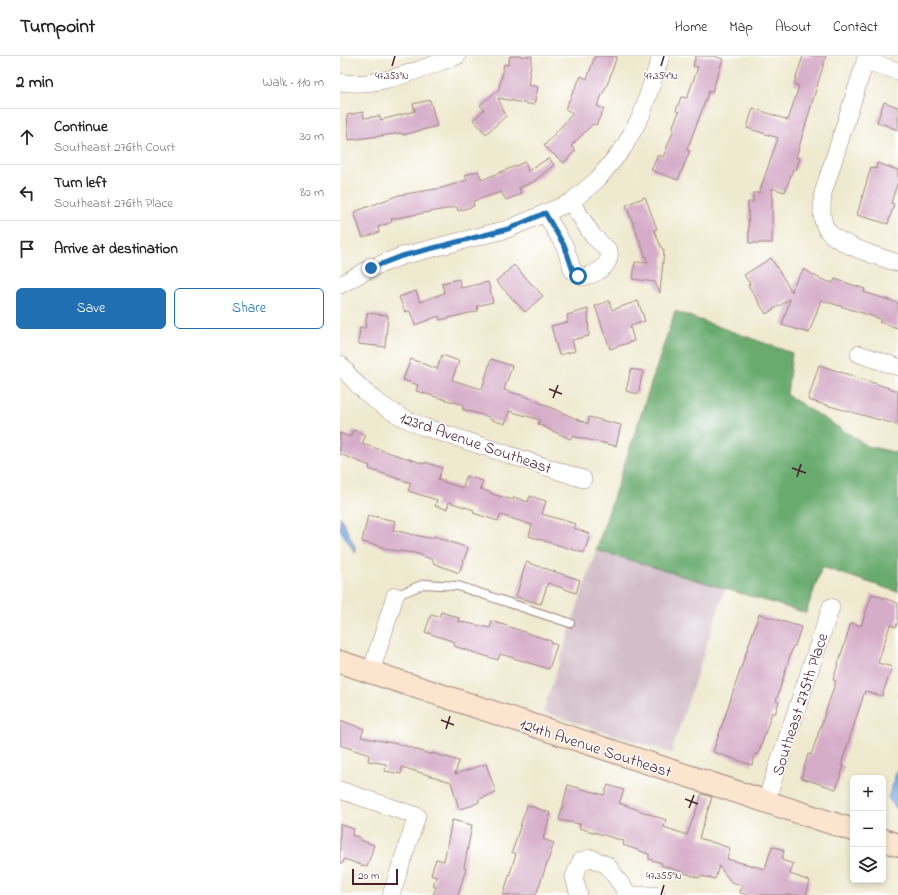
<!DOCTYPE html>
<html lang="en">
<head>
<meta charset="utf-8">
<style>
	:root { --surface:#fff; --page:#f6f6f6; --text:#222; --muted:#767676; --line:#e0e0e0; --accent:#1f6fb2 }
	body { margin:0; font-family:"Indie Flower",sans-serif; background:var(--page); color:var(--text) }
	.controls { position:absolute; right:12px; bottom:12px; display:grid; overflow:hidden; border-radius:6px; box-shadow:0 2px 6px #0003 }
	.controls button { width:36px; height:36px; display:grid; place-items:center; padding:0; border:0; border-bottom:1px solid var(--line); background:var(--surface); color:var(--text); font:20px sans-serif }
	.scale { position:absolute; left:12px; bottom:10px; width:46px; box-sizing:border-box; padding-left:4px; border:2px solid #4a1f2b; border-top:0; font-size:11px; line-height:14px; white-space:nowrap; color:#4a1f2b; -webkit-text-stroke:3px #fff; paint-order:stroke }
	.stop { position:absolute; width:12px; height:12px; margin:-9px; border:3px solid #1f6fb2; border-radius:50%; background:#fff }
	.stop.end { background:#1f6fb2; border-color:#fff; box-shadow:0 1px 4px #0008 }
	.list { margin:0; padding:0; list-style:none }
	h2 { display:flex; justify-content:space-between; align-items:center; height:52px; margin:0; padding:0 16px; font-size:17px }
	h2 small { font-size:13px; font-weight:400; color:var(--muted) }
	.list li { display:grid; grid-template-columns:26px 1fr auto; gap:12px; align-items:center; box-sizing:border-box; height:56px; padding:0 16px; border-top:1px solid var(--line) }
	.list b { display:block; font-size:15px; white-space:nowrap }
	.list p { margin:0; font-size:13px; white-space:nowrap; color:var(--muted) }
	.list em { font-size:13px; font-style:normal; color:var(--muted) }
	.actions { display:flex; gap:8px; padding:12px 16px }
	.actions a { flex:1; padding:9px 0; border:1px solid var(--accent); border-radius:6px; text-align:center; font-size:14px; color:var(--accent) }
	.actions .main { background:var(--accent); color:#fff }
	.icon { flex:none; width:22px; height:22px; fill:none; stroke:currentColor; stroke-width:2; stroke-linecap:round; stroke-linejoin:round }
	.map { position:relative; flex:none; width:558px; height:839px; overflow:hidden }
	header { display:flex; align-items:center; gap:24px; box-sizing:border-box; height:56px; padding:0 20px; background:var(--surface); border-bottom:1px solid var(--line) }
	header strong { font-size:19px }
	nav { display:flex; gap:22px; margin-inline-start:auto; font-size:14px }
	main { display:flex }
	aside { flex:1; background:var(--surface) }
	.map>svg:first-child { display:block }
	.industrial { fill:#d2bdc8 }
	.forest { fill:#69aa6e; stroke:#5a644c }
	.water { fill:#74a6df; stroke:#5f6285 }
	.building { fill:#d6adc9 }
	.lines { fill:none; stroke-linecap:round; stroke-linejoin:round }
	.lane-casing { stroke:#9c847d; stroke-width:10 }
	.street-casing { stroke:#9c847d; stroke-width:18 }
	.secondary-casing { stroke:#9c847d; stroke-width:24 }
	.lane { stroke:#fff; stroke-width:8 }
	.street { stroke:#fff; stroke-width:17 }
	.secondary { stroke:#fce5cf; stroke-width:22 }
	.route { stroke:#1f6fb2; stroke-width:5 }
	.ticks { fill:none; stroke:#4a1f2b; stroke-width:1.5 }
	.labels { text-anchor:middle; stroke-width:3; stroke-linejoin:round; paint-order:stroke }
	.street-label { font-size:16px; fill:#4a1f2b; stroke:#fff }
	.ticks-label { font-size:10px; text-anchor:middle; fill:#4a1f2b; stroke:#fff; stroke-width:3; stroke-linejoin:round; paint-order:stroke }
</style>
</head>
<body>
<header>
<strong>Turnpoint</strong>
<nav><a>Home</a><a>Map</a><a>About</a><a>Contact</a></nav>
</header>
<main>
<aside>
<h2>2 min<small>Walk · 110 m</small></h2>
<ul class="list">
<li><svg class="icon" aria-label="ahead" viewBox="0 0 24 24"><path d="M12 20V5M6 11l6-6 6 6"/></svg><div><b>Continue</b><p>Southeast 276th Court</p></div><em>30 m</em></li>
<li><svg class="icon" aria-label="left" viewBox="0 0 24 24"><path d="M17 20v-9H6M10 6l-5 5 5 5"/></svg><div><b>Turn left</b><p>Southeast 276th Place</p></div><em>80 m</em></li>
<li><svg class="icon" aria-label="arrive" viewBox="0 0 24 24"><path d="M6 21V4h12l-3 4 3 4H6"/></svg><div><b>Arrive at destination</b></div></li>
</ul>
<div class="actions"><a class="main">Save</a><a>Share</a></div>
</aside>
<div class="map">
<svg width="558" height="839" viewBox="0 0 558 839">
	<rect width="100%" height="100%" fill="#fff"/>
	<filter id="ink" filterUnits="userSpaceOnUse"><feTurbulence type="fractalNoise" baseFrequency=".025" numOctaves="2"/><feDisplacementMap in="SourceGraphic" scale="8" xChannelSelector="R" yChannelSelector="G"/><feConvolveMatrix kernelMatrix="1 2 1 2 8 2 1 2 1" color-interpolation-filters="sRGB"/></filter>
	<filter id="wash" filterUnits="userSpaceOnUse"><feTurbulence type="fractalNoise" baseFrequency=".012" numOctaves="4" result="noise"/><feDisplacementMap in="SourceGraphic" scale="16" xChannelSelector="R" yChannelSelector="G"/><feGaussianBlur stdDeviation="0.9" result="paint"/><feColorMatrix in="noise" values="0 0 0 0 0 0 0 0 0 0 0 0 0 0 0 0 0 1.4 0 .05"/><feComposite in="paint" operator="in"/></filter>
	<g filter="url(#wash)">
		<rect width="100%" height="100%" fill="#efe9cf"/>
		<!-- industrial -->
		<polygon class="industrial" points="256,494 385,533 331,697 203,656"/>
		<!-- forest -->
		<polygon class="forest" points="335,255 452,297 447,339 528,390 558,397 558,536 482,511 466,557 256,494"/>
		<!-- water -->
		<g class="water">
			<polygon points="0,460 15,491 16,495 15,497 0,473"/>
			<polygon points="558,711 558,753 555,751 548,742"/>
		</g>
		<g id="blocks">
			<!-- building -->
			<g class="building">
				<polygon points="170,0 192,0 188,29 198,31 194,49 158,42 166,60 146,78 133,64 144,54 140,49 159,33 164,8 168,9"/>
				<polygon points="255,0 277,0 269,24 257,50 264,53 256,69 253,68 231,90 236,94 224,107 204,90 233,57 225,53 241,20 247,23"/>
				<polygon points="356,0 374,0 383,3 372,36 369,35 347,94 350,95 338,124 311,114 318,99 323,101 334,73 332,72 339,56 336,55 341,41 347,42 358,11 353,10"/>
				<polygon points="463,0 486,0 456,101 460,102 456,114 453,113 445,136 432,132 432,187 409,187 408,146 413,146 413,137 419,137 438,82 407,72 413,52 448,64 459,30 454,28"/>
				<polygon points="90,44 97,70 63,79 62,77 9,84 7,59 23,56 24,62 40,60 41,64 75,55 73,48"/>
				<polygon points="544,46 558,51 558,74 537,66"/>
				<polygon points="209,102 214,109 193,126 179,132 181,138 166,144 161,136 133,145 134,150 118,155 117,151 51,163 52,166 38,171 39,176 23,182 14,156 59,139 102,132 127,124 125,119 138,115 142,124 185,106 188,115"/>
				<polygon points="537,107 558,114 558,125 551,147 554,148 548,168 517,159 531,111 536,113"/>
				<polygon points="305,141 317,173 314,174 322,193 324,194 320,237 315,226 293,223 295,206 308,207 286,149"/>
				<polygon points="431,202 452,236 454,228 464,213 480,223 493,227 495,223 525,233 524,236 558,247 558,272 539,266 541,263 481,244 469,277 442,269 450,243 426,258 408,229 410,228 404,219"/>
				<polygon points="174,209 203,240 185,256 156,225"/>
				<polygon points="119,223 121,232 148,226 153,246 137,250 138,255 100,264 99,260 75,269 70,255 65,256 59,241 76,235 80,246 104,237 102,227"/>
				<polygon points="269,245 272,254 298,245 305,265 290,270 294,285 270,293 255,250"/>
				<polygon points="248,253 249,280 232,284 235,295 219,299 211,270 228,266 227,259"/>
				<polygon points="27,257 48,259 45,291 18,288 20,272 25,272"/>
				<polygon points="102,299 119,305 112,324 142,333 151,303 172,310 164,334 187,341 248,368 249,361 281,369 276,390 232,380 230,383 198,368 200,364 169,355 165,368 149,363 149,361 122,353 124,349 76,335 78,329 63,324 71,303 97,313"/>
				<polygon points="479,309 558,335 558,369 468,344"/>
				<polygon points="291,313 303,315 298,338 286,335"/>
				<polygon points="13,374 26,379 22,388 85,408 85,406 102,412 98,424 123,432 126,420 143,425 140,433 152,437 152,438 173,444 174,441 188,446 190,440 206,445 202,458 236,468 234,472 250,478 244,497 189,480 192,469 161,459 158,465 133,457 134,454 109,446 107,453 95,450 97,444 68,435 71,427 29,413 30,410 0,398 0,377 10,381"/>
				<polygon points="28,459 55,465 53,474 88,482 93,482 94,480 128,492 119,517 93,507 93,504 75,497 43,493 43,491 35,489 22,486"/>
				<polygon points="186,506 240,524 236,537 208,527 201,548 176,541"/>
				<polygon points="532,538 558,547 558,564 556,571 550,569 538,607 552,611 542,640 525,635 501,709 504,710 496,733 461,722 468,698 471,699 496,625 493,624 511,567 521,570"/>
				<polygon points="101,556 119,562 118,565 150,572 152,565 211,585 211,587 217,589 209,613 164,599 160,598 158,604 114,590 115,586 85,576 91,559 99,561"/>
				<polygon points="419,558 461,571 455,590 453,590 436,645 439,646 435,658 432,656 418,699 415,698 412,709 373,696"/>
				<polygon points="0,664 24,673 21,681 63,689 92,699 92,697 119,705 115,718 146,708 156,737 139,743 139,746 131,750 119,753 111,726 62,711 61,718 45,715 46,708 28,705 29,699 0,689"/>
				<polygon points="228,729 264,739 268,729 284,734 279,747 326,764 324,771 347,779 362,738 372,741 359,782 390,792 387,803 425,813 432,790 444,794 442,804 453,808 450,818 470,825 466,839 408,839 400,837 402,829 391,826 379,810 375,823 360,820 359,822 321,809 322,807 309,803 309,798 283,789 284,785 239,772 240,768 219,764"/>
				<polygon points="187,749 211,757 203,783 214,787 196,839 163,839 176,798 172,796"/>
				<polygon points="112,764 132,769 124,812 126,813 118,839 93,839 96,831 93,830 96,821 91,819 96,803 104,805"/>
				<polygon points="0,768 14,773 12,779 21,782 20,784 34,789 27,811 4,803 3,807 0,807"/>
			</g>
		</g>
	</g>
	<g filter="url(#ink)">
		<use href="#blocks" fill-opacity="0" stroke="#9c847d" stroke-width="1"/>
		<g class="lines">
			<defs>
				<polyline id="lane" points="55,540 84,528 118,530 230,567"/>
				<g id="street">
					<path d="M527 0 483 137C482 149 480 163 487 174 498 189 540 201 558 207"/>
					<polyline points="525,5 558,15"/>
					<path d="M0 26C37 33 82 12 117 0"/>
					<path d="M205 157 225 191 233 215 243 221C255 219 272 210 269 195L253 180 231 146"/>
					<polyline points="0,229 31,212 62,200 168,173 231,146 258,123 284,91 301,60 321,0"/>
					<polyline points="519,298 558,311"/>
					<path d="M0 308C24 340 47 356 84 371L243 423"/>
					<polyline points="31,616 55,540"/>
					<polyline points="0,734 77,760 51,839"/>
					<polyline points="426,745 491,551"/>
					<polyline points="239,839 234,821 241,805 251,802 267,809 288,838"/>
					<polyline points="285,839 316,839"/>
				</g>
				<g id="secondary">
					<polyline points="0,606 513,774"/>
					<polyline points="543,784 558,789"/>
				</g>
			</defs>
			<!-- lane casing -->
			<use href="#lane" class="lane-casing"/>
			<!-- street casing -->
			<use href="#street" class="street-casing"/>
			<!-- secondary casing -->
			<use href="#secondary" class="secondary-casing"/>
			<!-- lane -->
			<use href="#lane" class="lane"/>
			<!-- street -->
			<use href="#street" class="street"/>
			<!-- secondary -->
			<use href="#secondary" class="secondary"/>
		</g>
	</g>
	<g class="lines" filter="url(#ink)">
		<!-- route -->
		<polyline class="route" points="31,212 62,200 168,173 205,157 225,191 233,215 238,220"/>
	</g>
	<!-- ticks -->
	<path class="ticks" d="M52 10 55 0M321 10 324 0M209 333 222 338M213 342 218 329M452 412 466 417M457 421 461 408M101 664 114 669M106 673 110 660M345 743 358 748M349 752 354 739M321 839 324 829"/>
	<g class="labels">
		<!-- street labels -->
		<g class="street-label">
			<text transform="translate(136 386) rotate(19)" y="6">123rd Avenue Southeast</text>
			<text transform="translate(459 648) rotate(-72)" y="6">Southeast 275th Place</text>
			<text transform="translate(256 691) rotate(18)" y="6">124th Avenue Southeast</text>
		</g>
	</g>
	<g class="ticks-label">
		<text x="52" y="23">47.353°N</text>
		<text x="321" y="23">47.354°N</text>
		<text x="324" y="823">47.355°N</text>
	</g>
</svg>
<div class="controls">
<button>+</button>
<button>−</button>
<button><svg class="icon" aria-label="layers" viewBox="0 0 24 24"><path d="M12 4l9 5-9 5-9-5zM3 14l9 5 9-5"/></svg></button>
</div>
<div class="scale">20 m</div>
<div class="stop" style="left:238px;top:220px"></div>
<div class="stop end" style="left:31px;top:212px"></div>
</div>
</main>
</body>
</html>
